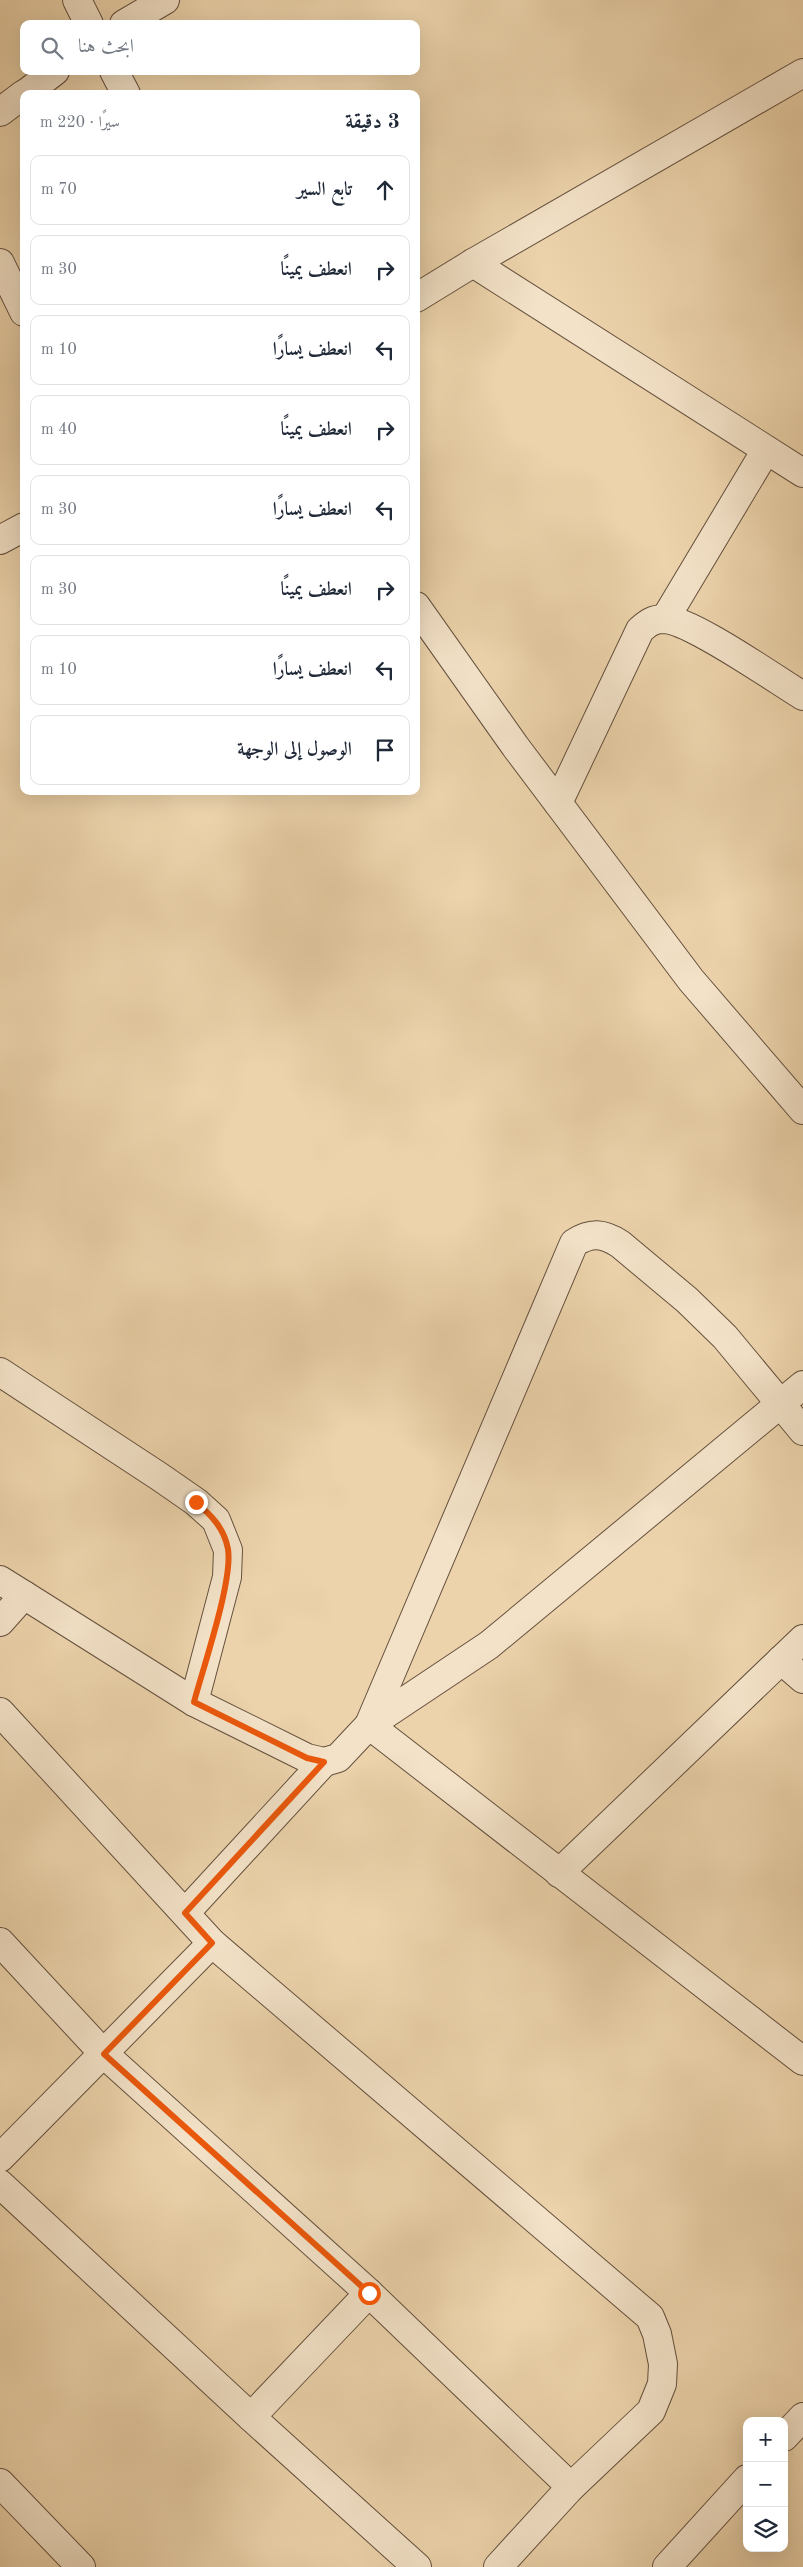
<!DOCTYPE html>
<html lang="ar">
<head>
<meta charset="utf-8">
<style>
	:root { --surface:#fff; --page:#f6f6f7; --text:#1f2937; --muted:#747a83; --line:#e0e1e3 }
	body { margin:0; font-family:"Old Standard TT",Amiri,serif; background:var(--page); color:var(--text); direction:rtl }
	.controls { position:absolute; right:15px; bottom:15px; display:grid; overflow:hidden; border-radius:10px; box-shadow:0 5px 20px #0002 }
	.controls button { width:45px; height:45px; display:grid; place-items:center; padding:0; border:0; border-bottom:1px solid var(--line); background:var(--surface); color:var(--text); font:25px sans-serif }
	.stop { position:absolute; width:15px; height:15px; margin:-11px; border:4px solid #ea580c; border-radius:50%; background:#fff }
	.stop.end { background:#ea580c; border-color:#fff; box-shadow:0 1px 5px #0008 }
	.list { margin:0; padding:0; list-style:none }
	h2 { display:flex; justify-content:space-between; align-items:center; height:65px; margin:0; padding:0 20px; font-size:21px }
	h2 small { font-size:16px; font-weight:400; color:var(--muted) }
	.list li { display:grid; grid-template-columns:32px 1fr auto; gap:15px; align-items:center; box-sizing:border-box; height:70px; margin:0 10px 10px; padding:0 10px; border:1px solid var(--line); border-radius:10px }
	.list b { display:block; font-size:19px; white-space:nowrap }
	.list em { font-size:16px; font-style:normal; color:var(--muted) }
	.icon { flex:none; width:28px; height:28px; fill:none; stroke:currentColor; stroke-width:2; stroke-linecap:round; stroke-linejoin:round }
	.map { position:relative; flex:none; width:803px; height:2567px; overflow:hidden; direction:ltr }
	.search { position:absolute; background:var(--surface); box-shadow:0 5px 20px #0002; left:20px; top:20px; width:400px; height:55px; display:flex; align-items:center; gap:12px; box-sizing:border-box; padding:0 18px; border-radius:10px; color:var(--muted); font-size:19px }
	.panel { position:absolute; background:var(--surface); box-shadow:0 5px 20px #0002; left:20px; top:90px; width:400px; height:705px; border-radius:10px; direction:rtl }
	.map>svg:first-child { display:block }
	.lines { fill:none; stroke-linecap:round; stroke-linejoin:round }
	.minor-casing { stroke:#64503e; stroke-width:30 }
	.minor { stroke:#f3e2c8; stroke-width:28 }
	.route { stroke:#ea580c; stroke-width:6 }
</style>
</head>
<body>
<div class="map">
<svg width="803" height="2567" viewBox="0 0 803 2567">
	<rect width="100%" height="100%" fill="#ecd3ab"/>
	<filter id="stains"><feTurbulence type="fractalNoise" baseFrequency=".004" numOctaves="4"/><feColorMatrix values="0 0 0 0 .2 0 0 0 0 .09 0 0 0 0 .02 0 0 0 .5 -.17"/></filter>
	<radialGradient id="worn" r=".72"><stop offset=".6" stop-color="#630" stop-opacity="0"/><stop offset="1" stop-color="#630" stop-opacity=".3"/></radialGradient>
	<g class="lines">
		<defs>
			<g id="minor">
				<polyline points="77,0 89,24"/>
				<polyline points="124,24 165,0"/>
				<polyline points="114,71 126,94"/>
				<polyline points="25,94 55,71"/>
				<polyline points="0,112 24,94"/>
				<polyline points="0,263 24,312"/>
				<polyline points="473,263 803,473"/>
				<polyline points="416,298 473,263 803,73"/>
				<polyline points="0,540 24,527"/>
				<polyline points="416,606 515,746 691,980 803,1110"/>
				<polyline points="665,619 766,450"/>
				<path d="M558 803 640 630C648 623 653 619 664 619 691 620 775 679 803 696"/>
				<polyline points="0,1372 160,1477 196,1502 216,1520 228,1550 227,1577 194,1702"/>
				<polyline points="0,1580 24,1595 0,1622"/>
				<polyline points="24,1595 194,1702 307,1758 324,1762 338,1758 369,1725 489,1645 803,1385"/>
				<polyline points="781,1660 803,1679"/>
				<polyline points="0,1712 212,1943 650,2317 657,2334 663,2364 662,2384 651,2411 571,2487 498,2567"/>
				<path d="M369 1725 574 1243C591 1232 603 1233 620 1244L687 1300 725 1337 803 1431"/>
				<polyline points="369,1725 803,2061"/>
				<polyline points="559,1873 803,1639"/>
				<polyline points="185,1913 324,1762"/>
				<polyline points="0,1942 104,2054 369,2293 251,2417"/>
				<polyline points="0,2158 212,1943"/>
				<polyline points="0,2184 251,2417 417,2567"/>
				<polyline points="369,2293 571,2487"/>
				<polyline points="784,2437 803,2417"/>
				<polyline points="0,2483 81,2567"/>
				<polyline points="667,2567 747,2479"/>
			</g>
		</defs>
		<!-- minor casing -->
		<use href="#minor" class="minor-casing"/>
		<!-- minor -->
		<use href="#minor" class="minor"/>
	</g>
	<g class="lines">
		<!-- route -->
		<path class="route" d="M196 1502C212 1516 224 1528 228 1549 233 1581 203 1668 194 1702L307 1758 324 1762 185 1913 212 1943 104 2054 369 2293"/>
	</g>
	<rect width="100%" height="100%" filter="url(#stains)"/>
	<rect width="100%" height="100%" fill="url(#worn)"/>
</svg>
<div class="controls">
<button>+</button>
<button>−</button>
<button><svg class="icon" aria-label="layers" viewBox="0 0 24 24"><path d="M12 4l9 5-9 5-9-5zM3 14l9 5 9-5"/></svg></button>
</div>
<div class="stop" style="left:369px;top:2293px"></div>
<div class="stop end" style="left:196px;top:1502px"></div>
<div class="search"><svg class="icon" aria-label="search" viewBox="0 0 24 24"><circle cx="10" cy="10" r="6"/><path d="M15 15l6 6"/></svg>ابحث هنا</div>
<section class="panel">
<h2>3 دقيقة<small>سيرًا · 220 m</small></h2>
<ul class="list">
<li><svg class="icon" aria-label="ahead" viewBox="0 0 24 24"><path d="M12 20V5M6 11l6-6 6 6"/></svg><div><b>تابع السير</b></div><em>70 m</em></li>
<li><svg class="icon" aria-label="right" viewBox="0 0 24 24"><path d="M7 20v-9h11M14 6l5 5-5 5"/></svg><div><b>انعطف يمينًا</b></div><em>30 m</em></li>
<li><svg class="icon" aria-label="left" viewBox="0 0 24 24"><path d="M17 20v-9H6M10 6l-5 5 5 5"/></svg><div><b>انعطف يسارًا</b></div><em>10 m</em></li>
<li><svg class="icon" aria-label="right" viewBox="0 0 24 24"><path d="M7 20v-9h11M14 6l5 5-5 5"/></svg><div><b>انعطف يمينًا</b></div><em>40 m</em></li>
<li><svg class="icon" aria-label="left" viewBox="0 0 24 24"><path d="M17 20v-9H6M10 6l-5 5 5 5"/></svg><div><b>انعطف يسارًا</b></div><em>30 m</em></li>
<li><svg class="icon" aria-label="right" viewBox="0 0 24 24"><path d="M7 20v-9h11M14 6l5 5-5 5"/></svg><div><b>انعطف يمينًا</b></div><em>30 m</em></li>
<li><svg class="icon" aria-label="left" viewBox="0 0 24 24"><path d="M17 20v-9H6M10 6l-5 5 5 5"/></svg><div><b>انعطف يسارًا</b></div><em>10 m</em></li>
<li><svg class="icon" aria-label="arrive" viewBox="0 0 24 24"><path d="M6 21V4h12l-3 4 3 4H6"/></svg><div><b>الوصول إلى الوجهة</b></div></li>
</ul>
</section>
</div>
</body>
</html>
